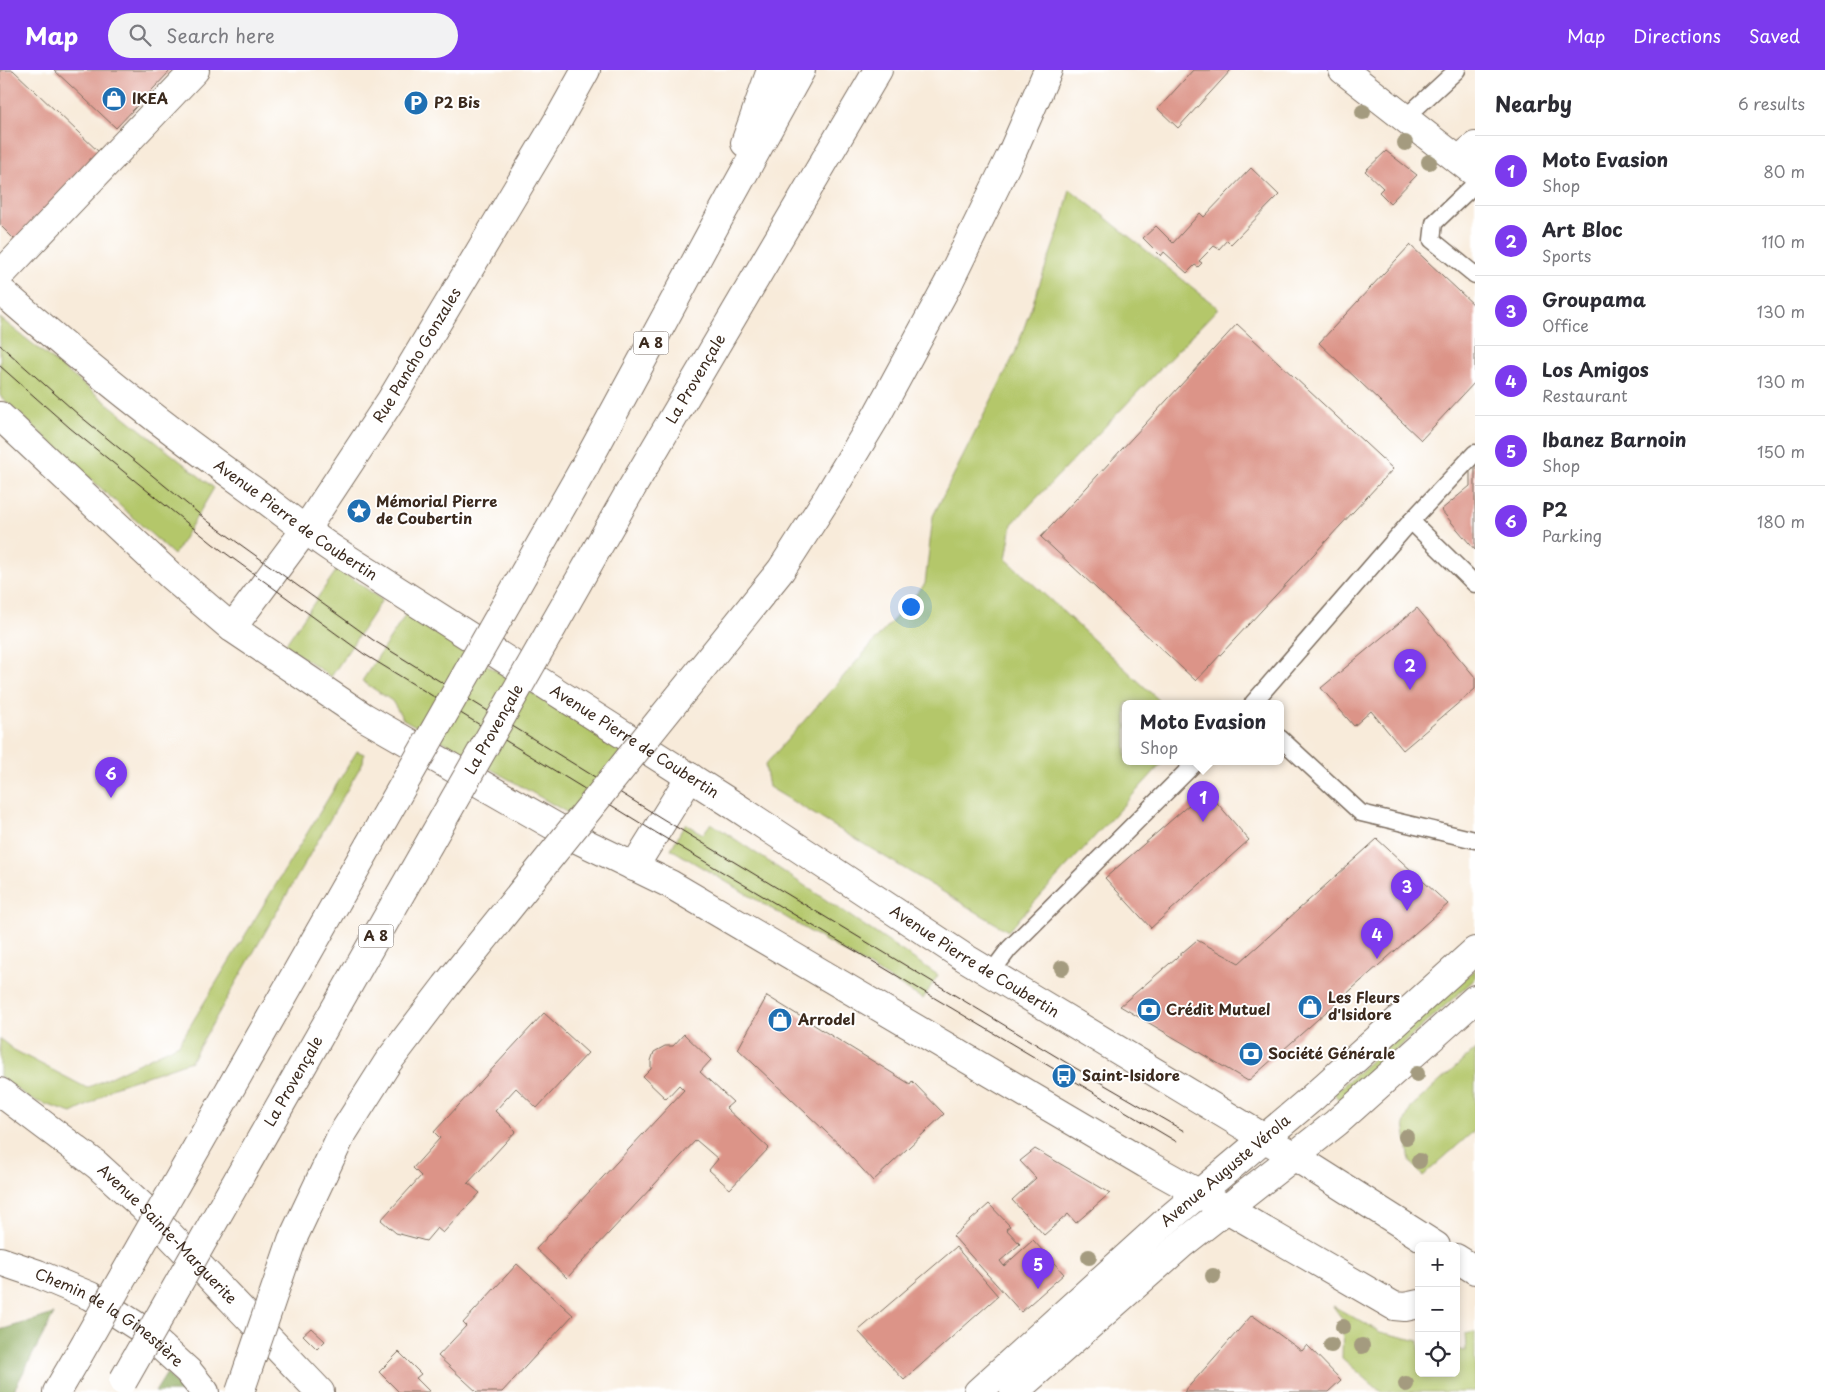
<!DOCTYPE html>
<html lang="en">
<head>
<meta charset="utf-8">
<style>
	:root { --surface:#fff; --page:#f2f2f3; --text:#2b2b33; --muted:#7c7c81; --line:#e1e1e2; --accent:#7c3aed }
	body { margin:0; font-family:"Playpen Sans",sans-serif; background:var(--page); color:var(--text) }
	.controls { position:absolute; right:15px; bottom:15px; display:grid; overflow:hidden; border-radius:8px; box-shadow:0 2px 8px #0003 }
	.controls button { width:45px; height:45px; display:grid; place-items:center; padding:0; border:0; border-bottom:1px solid var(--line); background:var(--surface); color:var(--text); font:25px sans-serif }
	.you { position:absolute; left:910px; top:536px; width:18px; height:18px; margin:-12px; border:4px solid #fff; border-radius:50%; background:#1a73e8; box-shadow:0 0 0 8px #1a73e833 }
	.badge { display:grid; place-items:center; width:32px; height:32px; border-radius:50%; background:var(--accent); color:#fff; font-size:16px; font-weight:700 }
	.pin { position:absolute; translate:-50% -41px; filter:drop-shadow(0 1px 2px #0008) }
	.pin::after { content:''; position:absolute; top:26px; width:18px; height:15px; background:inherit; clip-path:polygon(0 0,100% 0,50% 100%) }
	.popup { position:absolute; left:1122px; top:630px; width:162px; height:65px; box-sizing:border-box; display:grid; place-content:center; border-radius:8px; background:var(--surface); filter:drop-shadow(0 1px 4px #0005); font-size:16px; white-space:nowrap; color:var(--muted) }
	.popup b { font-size:19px; color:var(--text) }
	.popup::after { content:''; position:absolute; left:50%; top:100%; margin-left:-10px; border:10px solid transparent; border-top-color:var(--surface) }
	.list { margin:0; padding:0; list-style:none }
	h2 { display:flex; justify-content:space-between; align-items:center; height:65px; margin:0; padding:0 20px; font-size:21px }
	h2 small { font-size:16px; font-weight:400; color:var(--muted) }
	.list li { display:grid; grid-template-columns:32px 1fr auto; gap:15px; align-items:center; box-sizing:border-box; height:70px; padding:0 20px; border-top:1px solid var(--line) }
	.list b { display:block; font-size:19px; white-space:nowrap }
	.list p { margin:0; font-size:16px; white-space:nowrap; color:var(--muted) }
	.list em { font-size:16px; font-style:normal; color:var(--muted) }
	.icon { flex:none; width:28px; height:28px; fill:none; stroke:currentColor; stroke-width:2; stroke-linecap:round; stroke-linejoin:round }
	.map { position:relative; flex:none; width:1475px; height:1322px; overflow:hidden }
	header { display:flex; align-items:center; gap:30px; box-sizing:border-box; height:70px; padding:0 25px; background:var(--accent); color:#fff }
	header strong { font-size:24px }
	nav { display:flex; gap:28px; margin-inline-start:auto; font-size:18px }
	.search { width:350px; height:45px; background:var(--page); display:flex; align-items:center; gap:12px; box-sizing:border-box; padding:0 18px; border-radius:28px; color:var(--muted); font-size:19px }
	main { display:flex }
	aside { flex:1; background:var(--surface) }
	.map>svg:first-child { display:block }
	.green { fill:#b4c76b; stroke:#787844 }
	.forest { fill:#8fac5f; stroke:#656b3e }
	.building { fill:#dc9488 }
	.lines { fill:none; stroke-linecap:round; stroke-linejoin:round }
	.lane-casing { stroke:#7d6e60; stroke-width:19 }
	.street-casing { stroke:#7d6e60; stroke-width:30 }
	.secondary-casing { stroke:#7d6e60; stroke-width:30 }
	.highway-casing { stroke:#7d6e60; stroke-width:30 }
	.lane { stroke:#fff; stroke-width:16 }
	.street { stroke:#fff; stroke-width:28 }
	.secondary { stroke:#fff; stroke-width:28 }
	.highway { stroke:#fff; stroke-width:28 }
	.tram { stroke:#3b2a1e; stroke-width:1 }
	.secondary-bridge-casing { stroke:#7d6e60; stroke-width:30; stroke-linecap:butt }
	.highway-bridge-casing { stroke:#7d6e60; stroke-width:30; stroke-linecap:butt }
	.secondary-bridge { stroke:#fff; stroke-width:28 }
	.highway-bridge { stroke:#fff; stroke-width:28 }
	.tree { fill:#a49b7f }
	.labels { text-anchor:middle; stroke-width:4; stroke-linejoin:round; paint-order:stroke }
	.shield { fill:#fff; stroke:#766a62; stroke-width:1 }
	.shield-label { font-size:14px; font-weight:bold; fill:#3b2a1e }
	.poi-label { font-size:15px; font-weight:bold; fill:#3b2a1e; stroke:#fff; text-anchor:start }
	.street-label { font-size:15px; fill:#3b2a1e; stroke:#fff }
</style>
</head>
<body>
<header>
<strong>Map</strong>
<div class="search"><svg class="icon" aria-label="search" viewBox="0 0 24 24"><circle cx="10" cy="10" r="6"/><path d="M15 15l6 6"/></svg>Search here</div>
<nav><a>Map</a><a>Directions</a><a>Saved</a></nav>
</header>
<main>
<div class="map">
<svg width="1475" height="1322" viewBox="0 0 1475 1322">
	<rect width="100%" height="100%" fill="#fff"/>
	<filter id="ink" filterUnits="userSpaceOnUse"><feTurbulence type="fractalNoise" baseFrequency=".02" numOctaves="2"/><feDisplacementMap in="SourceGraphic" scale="10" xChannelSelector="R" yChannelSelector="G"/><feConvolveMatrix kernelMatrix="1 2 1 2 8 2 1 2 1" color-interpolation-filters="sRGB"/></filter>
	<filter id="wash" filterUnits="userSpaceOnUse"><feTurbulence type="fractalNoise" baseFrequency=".0096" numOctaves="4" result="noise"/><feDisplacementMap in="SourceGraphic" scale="20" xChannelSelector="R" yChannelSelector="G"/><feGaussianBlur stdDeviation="1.12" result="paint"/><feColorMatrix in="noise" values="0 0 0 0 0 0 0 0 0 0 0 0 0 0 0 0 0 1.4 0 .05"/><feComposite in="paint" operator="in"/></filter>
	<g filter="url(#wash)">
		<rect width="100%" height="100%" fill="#f8ebda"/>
		<!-- green -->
		<g class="green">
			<polygon points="1070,119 1218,238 1012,454 1006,489 1162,633 1126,633 1126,691 1164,691 1008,861 769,717 765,695 925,514 933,446 1015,283 1062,151"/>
			<polygon points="0,248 214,418 174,485 0,326"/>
			<polygon points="338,498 382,530 331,607 285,575"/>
			<polygon points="406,544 623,680 575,747 403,649 392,631 362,611"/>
			<polygon points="357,681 364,684 363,692 191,991 114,1017 92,1033 72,1043 30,1029 0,1006 0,969 14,980 87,1018 179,974"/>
			<polygon points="711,753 938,905 923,929 671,779 685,754 703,764"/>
			<polygon points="1475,899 1475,909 1339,1031 1334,1023"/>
			<polygon points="1475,980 1475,1060 1423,1106 1410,1091 1404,1054 1411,1037"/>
			<polygon points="1333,1236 1380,1262 1419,1271 1419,1303 1456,1303 1456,1279 1466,1281 1465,1264 1475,1262 1475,1322 1381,1322 1342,1288 1343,1250"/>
		</g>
		<!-- forest -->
		<g class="forest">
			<polygon points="54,1244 13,1322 0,1322 0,1260"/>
			<polygon points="167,1303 182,1322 155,1322"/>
		</g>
		<g id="blocks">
			<!-- building -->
			<g class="building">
				<polygon points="0,0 13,0 101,84 17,172 0,155"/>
				<polygon points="54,0 171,0 116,58"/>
				<polygon points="1193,0 1231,0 1178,58 1158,39"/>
				<polygon points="1386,81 1417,105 1390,133 1379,122 1383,118 1365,101"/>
				<polygon points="1251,98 1279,125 1231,174 1227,170 1219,179 1214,176 1199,191 1202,193 1198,197 1195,195 1187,203 1164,182 1161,186 1143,168 1156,156 1173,173 1200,143 1204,147"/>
				<polygon points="1410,175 1475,236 1475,312 1421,370 1319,273"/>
				<polygon points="1237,254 1393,399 1196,611 1041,467"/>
				<polygon points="1475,389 1475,480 1441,440 1470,416 1470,401"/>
				<polygon points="1417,538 1475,607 1475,619 1403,680 1371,641 1354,656 1321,618"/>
				<polygon points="1206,720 1249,770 1151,858 1105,808"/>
				<polygon points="1377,769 1448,834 1248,1011 1120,936 1197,870 1239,893"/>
				<polygon points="767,926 910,1014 912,1011 944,1044 873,1111 842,1077 738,979"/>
				<polygon points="544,943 588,983 537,1038 516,1018 495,1041 516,1061 468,1113 480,1123 443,1163 437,1158 426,1171 396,1163 381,1150 421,1106 413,1098 440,1068 434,1062"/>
				<polygon points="684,964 711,990 700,1002 733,1032 726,1038 769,1078 730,1119 709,1100 718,1089 696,1070 567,1208 536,1179 684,1020 679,1015 666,1029 643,1007 651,999 651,991 654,982 665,976 673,976"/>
				<polygon points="1035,1079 1110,1123 1076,1153 1068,1144 1044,1165 1012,1130 1036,1108 1020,1091"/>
				<polygon points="989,1134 1010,1156 1006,1159 1020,1174 1000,1191 1004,1196 1033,1170 1064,1204 1021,1242 953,1166"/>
				<polygon points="956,1177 998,1226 904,1310 858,1261"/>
				<polygon points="517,1194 573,1245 502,1322 477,1322 438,1286 466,1256 463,1253"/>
				<polygon points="1252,1245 1302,1281 1307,1275 1341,1310 1328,1322 1184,1322"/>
				<polygon points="311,1258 325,1271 317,1279 303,1265"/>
				<polygon points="399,1282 421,1304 416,1308 430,1322 399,1322 379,1302"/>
			</g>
		</g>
	</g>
	<g filter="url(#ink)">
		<use href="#blocks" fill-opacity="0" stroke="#7d6e60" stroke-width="1"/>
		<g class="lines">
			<defs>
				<g id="lane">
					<polyline points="1405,48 1457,0"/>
					<polyline points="1475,114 1434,153 1432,170 1475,205"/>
					<polyline points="1411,451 1475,514"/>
					<polyline points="1253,633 1411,451 1475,383"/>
					<polyline points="1280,668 1361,743 1475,770"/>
					<polyline points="991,903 1009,879 1197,691"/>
				</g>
				<g id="street">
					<polyline points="1459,90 1475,76"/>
					<polyline points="5,200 195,0"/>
					<path id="s1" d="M232 558 305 460 391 330 557 52 586 0"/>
					<polyline points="1294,1086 1436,1176"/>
					<polyline points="1227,1139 1394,1236 1405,1237 1419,1234"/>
					<polyline points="1456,1188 1475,1200"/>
				</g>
				<g id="secondary">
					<polyline points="1343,0 1475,103"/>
					<polyline points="949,212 1011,85 1048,0"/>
					<path id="s2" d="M0 220C80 290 164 357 251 419 279 439 305 461 334 480L732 734 962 886 1294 1086"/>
					<polyline points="0,346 171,506 232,558 364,647 577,769 670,814 1146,1094 1227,1139"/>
					<polyline points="634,797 690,707"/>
					<path id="s3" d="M0 1022 97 1095 143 1137 320 1322"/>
					<path id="s4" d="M0 1191 38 1204 90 1226 143 1260 188 1301 205 1322"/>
					<path id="s5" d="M978 1322 1164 1153 1312 1028 1475 881"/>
					<polyline points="1014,1322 1182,1174 1336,1053 1475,929"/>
				</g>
				<g id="highway">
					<polyline points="745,73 771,0"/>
					<polyline points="585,396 718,150 801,0"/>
					<path id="s6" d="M630 421 878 0"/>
					<polyline points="57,1322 78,1286"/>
				</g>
			</defs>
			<!-- lane casing -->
			<use href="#lane" class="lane-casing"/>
			<!-- street casing -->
			<use href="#street" class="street-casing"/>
			<!-- secondary casing -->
			<use href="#secondary" class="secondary-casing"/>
			<!-- highway casing -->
			<use href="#highway" class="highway-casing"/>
			<!-- lane -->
			<use href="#lane" class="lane"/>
			<!-- street -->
			<use href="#street" class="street"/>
			<!-- secondary -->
			<use href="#secondary" class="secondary"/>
			<!-- highway -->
			<use href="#highway" class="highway"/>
			<!-- tram -->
			<g class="tram">
				<polyline points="0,275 80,346 209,452 373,570 663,749 1072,996 1184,1061"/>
				<polyline points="0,296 70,358 213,474 364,584 655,762 1177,1072"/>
			</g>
			<defs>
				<polyline id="secondary-bridge" points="240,1322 292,1170 341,1066 388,992 446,916 781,500 826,430 877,345 949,212"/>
				<g id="highway-bridge">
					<polyline points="78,1286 585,396"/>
					<path id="s7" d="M123 1311 630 421"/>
				</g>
			</defs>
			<!-- secondary-bridge casing -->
			<use href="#secondary-bridge" class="secondary-bridge-casing"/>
			<!-- highway-bridge casing -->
			<use href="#highway-bridge" class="highway-bridge-casing"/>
			<!-- secondary-bridge -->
			<use href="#secondary-bridge" class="secondary-bridge"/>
			<!-- highway-bridge -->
			<use href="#highway-bridge" class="highway-bridge"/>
		</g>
		<!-- trees -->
		<g class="tree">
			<circle cx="1363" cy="42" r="8"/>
			<circle cx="1405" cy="73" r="8"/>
			<circle cx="1429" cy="92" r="8"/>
			<circle cx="1062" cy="898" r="8"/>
			<circle cx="1417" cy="1004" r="8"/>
			<circle cx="1406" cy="1067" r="8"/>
			<circle cx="1419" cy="1091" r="8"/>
			<circle cx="1089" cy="1187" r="8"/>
			<circle cx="1213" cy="1206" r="8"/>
			<circle cx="1343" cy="1257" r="8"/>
			<circle cx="1331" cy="1275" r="8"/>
			<circle cx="1362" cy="1276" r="8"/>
			<circle cx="1406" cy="1314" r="8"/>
		</g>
	</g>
	<!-- icons -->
	<defs>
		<symbol id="shop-disc" viewBox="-11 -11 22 22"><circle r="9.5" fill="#1f6fb2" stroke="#fff"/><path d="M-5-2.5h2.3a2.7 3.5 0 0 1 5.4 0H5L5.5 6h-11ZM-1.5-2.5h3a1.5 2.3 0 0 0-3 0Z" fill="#fff"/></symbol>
		<symbol id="parking-disc" viewBox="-11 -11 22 22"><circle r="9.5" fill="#1f6fb2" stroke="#fff"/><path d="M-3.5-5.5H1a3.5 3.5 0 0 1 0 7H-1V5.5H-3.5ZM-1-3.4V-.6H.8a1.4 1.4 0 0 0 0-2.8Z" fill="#fff"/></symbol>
		<symbol id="sight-disc" viewBox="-11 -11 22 22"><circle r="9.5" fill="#1f6fb2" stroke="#fff"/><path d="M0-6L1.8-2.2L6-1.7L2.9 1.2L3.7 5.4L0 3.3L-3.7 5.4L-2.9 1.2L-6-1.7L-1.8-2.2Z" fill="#fff"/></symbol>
		<symbol id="bank-disc" viewBox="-11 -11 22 22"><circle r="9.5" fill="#1f6fb2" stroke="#fff"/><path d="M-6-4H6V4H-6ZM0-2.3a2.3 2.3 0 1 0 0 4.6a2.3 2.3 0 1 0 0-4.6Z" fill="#fff"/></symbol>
		<symbol id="bus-disc" viewBox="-11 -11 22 22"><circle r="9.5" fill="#1f6fb2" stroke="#fff"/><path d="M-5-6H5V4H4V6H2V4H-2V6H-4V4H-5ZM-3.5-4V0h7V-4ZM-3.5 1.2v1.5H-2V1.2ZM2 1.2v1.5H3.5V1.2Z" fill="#fff"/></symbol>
	</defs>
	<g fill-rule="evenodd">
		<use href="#shop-disc" x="100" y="15" width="28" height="28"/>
		<use href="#parking-disc" x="402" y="19" width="28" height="28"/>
		<use href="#sight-disc" x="345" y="427" width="28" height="28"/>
		<use href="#shop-disc" x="1296" y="923" width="28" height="28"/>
		<use href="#bank-disc" x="1135" y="926" width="28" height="28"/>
		<use href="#shop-disc" x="766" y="936" width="28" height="28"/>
		<use href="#bank-disc" x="1237" y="970" width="28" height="28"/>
		<use href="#bus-disc" x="1050" y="992" width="28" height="28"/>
	</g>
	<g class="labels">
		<!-- shield labels -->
		<g class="shield">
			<rect x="633.5" y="261.5" width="35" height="23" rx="4"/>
			<rect x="358.5" y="854.5" width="35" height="23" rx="4"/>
		</g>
		<g class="shield-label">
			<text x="651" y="278">A 8</text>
			<text x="376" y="871">A 8</text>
		</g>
		<!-- poi labels -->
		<g class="poi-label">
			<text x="132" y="34">IKEA</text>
			<text x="434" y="38">P2 Bis</text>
			<text x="376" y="437">Mémorial Pierre<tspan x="376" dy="17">de Coubertin</tspan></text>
			<text x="1328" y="933">Les Fleurs<tspan x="1328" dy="17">d'Isidore</tspan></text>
			<text x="1166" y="945">Crédit Mutuel</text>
			<text x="798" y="955">Arrodel</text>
			<text x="1268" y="989">Société Générale</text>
			<text x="1082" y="1011">Saint-Isidore</text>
		</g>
		<!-- street labels -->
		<g class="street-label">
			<text dy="5" stroke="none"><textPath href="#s1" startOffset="330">Rue Pancho Gonzales</textPath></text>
			<text dy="5" stroke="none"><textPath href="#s6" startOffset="130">La Provençale</textPath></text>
			<text dy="5" stroke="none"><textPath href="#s2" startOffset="375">Avenue Pierre de Coubertin</textPath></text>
			<text dy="5" stroke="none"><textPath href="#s7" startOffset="750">La Provençale</textPath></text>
			<text dy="5" stroke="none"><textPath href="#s2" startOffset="780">Avenue Pierre de Coubertin</textPath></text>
			<text dy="5" stroke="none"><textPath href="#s2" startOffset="1185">Avenue Pierre de Coubertin</textPath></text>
			<text dy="5" stroke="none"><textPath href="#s7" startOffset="345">La Provençale</textPath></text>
			<text dy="5" stroke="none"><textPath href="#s5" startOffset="332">Avenue Auguste Vérola</textPath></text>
			<text dy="5" stroke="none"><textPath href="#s3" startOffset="220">Avenue Sainte-Marguerite</textPath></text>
			<text dy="5" stroke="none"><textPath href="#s4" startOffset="124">Chemin de la Ginestière</textPath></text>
		</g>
	</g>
</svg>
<div class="controls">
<button>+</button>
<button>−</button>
<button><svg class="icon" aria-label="locate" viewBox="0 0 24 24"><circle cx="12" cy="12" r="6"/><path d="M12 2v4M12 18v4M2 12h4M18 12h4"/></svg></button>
</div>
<div class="you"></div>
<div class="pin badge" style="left:1203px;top:752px">1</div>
<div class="popup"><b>Moto Evasion</b>Shop</div>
<div class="pin badge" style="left:1410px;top:620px">2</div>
<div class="pin badge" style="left:1407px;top:841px">3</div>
<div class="pin badge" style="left:1377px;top:889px">4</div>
<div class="pin badge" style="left:1038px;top:1219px">5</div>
<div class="pin badge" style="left:111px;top:728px">6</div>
</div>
<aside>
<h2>Nearby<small>6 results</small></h2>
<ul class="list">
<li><span class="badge">1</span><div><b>Moto Evasion</b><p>Shop</p></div><em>80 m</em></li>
<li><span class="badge">2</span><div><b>Art Bloc</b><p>Sports</p></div><em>110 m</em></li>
<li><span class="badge">3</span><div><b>Groupama</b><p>Office</p></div><em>130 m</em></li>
<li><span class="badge">4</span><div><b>Los Amigos</b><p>Restaurant</p></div><em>130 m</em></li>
<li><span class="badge">5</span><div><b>Ibanez Barnoin</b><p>Shop</p></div><em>150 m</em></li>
<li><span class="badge">6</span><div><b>P2</b><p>Parking</p></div><em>180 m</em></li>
</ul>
</aside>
</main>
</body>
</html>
